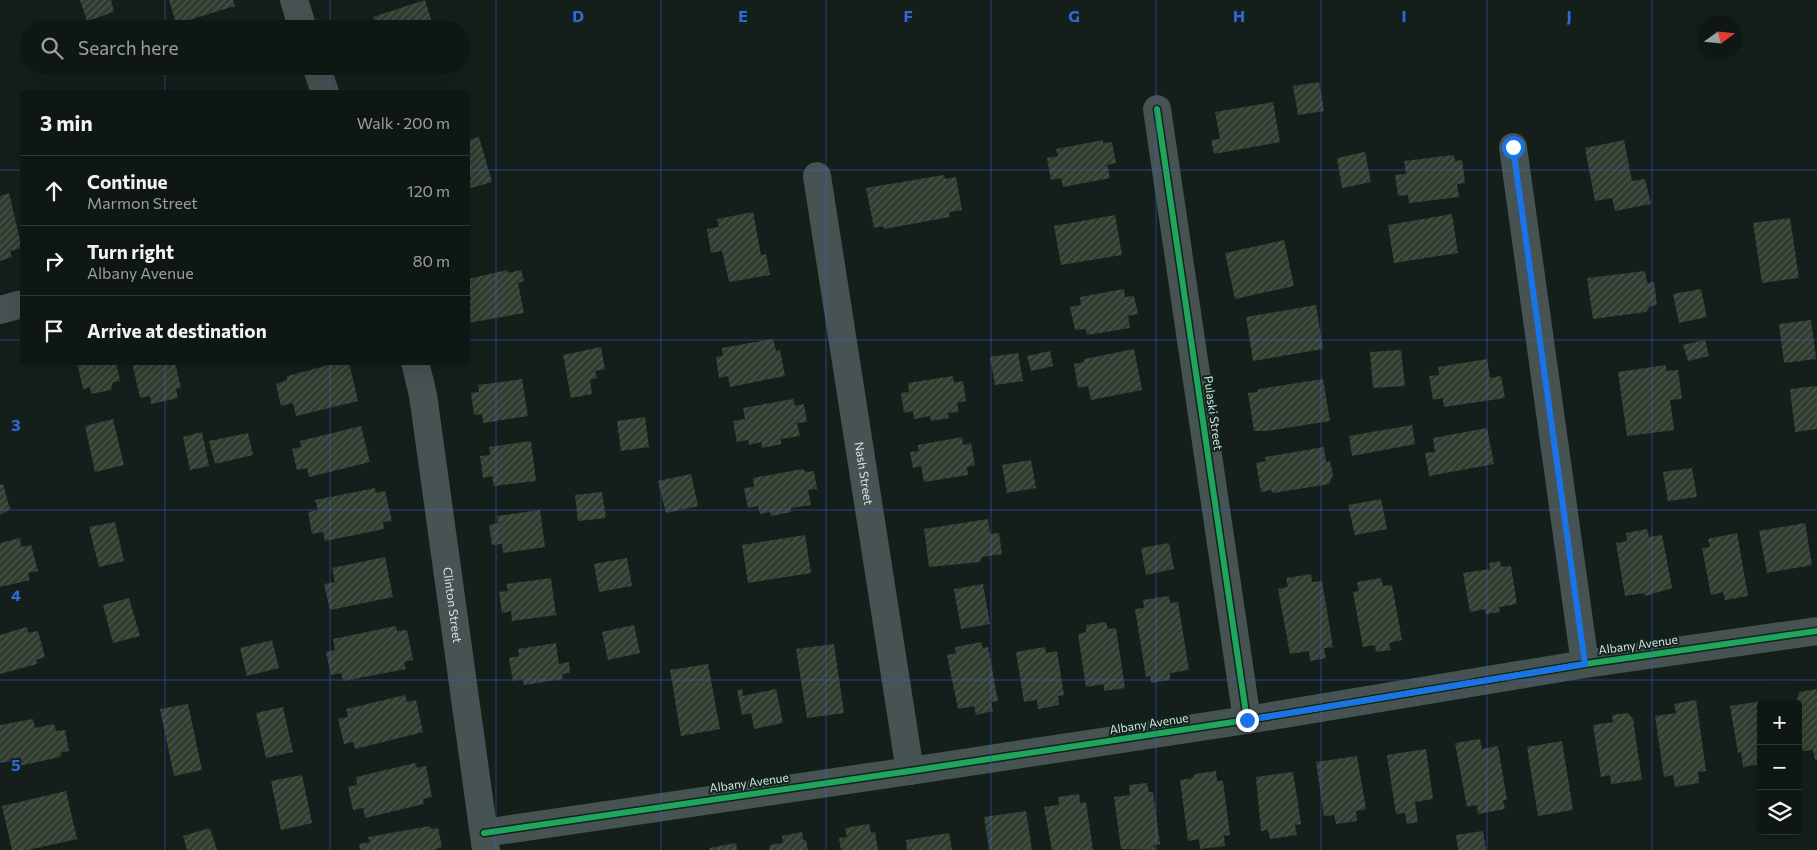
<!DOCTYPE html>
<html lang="en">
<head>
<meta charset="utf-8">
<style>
	:root { --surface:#0f1714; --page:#1d2422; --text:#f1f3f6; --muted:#9b9fa0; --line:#2f3634 }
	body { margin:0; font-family:Commissioner,sans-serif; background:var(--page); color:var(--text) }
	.controls { position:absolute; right:15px; bottom:15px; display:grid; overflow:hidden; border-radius:5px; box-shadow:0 5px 20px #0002 }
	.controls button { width:45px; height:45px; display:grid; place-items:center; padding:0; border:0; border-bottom:1px solid var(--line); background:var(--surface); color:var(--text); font:25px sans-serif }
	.compass { position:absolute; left:1697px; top:15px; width:45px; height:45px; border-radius:50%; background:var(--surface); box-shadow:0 5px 20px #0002; rotate:75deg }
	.stop { position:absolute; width:15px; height:15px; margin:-11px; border:4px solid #1a73e8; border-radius:50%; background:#fff }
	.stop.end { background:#1a73e8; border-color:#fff; box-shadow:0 1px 5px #0008 }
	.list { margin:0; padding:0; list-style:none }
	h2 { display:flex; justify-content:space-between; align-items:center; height:65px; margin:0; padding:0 20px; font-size:21px }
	h2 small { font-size:16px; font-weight:400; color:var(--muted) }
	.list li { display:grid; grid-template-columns:32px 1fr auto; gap:15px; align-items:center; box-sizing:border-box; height:70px; padding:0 20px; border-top:1px solid var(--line) }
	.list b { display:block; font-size:19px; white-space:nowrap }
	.list p { margin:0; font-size:16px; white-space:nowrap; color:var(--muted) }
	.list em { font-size:16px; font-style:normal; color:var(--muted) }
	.icon { flex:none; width:28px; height:28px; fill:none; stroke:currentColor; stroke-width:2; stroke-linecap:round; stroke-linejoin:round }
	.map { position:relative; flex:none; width:1817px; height:850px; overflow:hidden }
	.search { position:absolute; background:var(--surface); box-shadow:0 5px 20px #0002; left:20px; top:20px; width:450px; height:55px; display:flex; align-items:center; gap:12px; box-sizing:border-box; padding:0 18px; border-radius:28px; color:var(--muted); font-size:19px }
	.panel { position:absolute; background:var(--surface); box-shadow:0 5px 20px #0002; left:20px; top:90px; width:450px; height:275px; border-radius:5px }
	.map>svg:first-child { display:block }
	.building { fill:url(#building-hatch) }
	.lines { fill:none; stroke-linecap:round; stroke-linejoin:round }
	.minor { stroke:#465352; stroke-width:28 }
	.cycleway-casing { stroke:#0f241c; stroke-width:9 }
	.cycleway { stroke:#20a55d; stroke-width:6 }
	.route { stroke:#1a73e8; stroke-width:6 }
	.grid { fill:none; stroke:#3964d9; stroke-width:1; stroke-opacity:0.55 }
	.labels { text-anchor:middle; stroke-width:4; stroke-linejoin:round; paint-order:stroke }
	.street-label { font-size:12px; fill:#d7e4de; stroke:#0f241c }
	.grid-label { font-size:16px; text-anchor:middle; font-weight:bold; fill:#3964d9; stroke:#0f241c; stroke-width:4; stroke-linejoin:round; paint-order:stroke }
</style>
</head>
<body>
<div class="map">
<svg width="1817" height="850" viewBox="0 0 1817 850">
	<defs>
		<pattern id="building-hatch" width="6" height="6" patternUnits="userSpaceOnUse" patternTransform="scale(1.25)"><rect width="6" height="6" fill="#303d30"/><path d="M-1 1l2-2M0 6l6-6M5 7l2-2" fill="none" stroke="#4d594e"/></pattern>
	</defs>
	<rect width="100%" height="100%" fill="#141f1b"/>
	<!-- building -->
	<g class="building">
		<polygon points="80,0 111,0 114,12 87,21"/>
		<polygon points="169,0 233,0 235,6 176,24"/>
		<polygon points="425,0 433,26 424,29 377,29 373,17"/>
		<polygon points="1319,82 1324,111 1298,115 1293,86"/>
		<polygon points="1273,102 1280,142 1214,154 1211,140 1220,139 1215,112"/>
		<polygon points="479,137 492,182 468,189 468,140"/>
		<polygon points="1103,140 1103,143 1112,142 1116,163 1107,165 1110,178 1063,187 1061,178 1051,180 1047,158 1058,156 1056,149"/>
		<polygon points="1624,140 1632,181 1645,179 1651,204 1615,211 1612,198 1595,201 1585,148"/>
		<polygon points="1365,152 1371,182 1342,188 1337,158"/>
		<polygon points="1454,155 1455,161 1462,160 1465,183 1457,184 1459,197 1409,203 1408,195 1398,196 1395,175 1406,174 1404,161"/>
		<polygon points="944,175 945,179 956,177 962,210 949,212 950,217 884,229 883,226 874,228 866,188"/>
		<polygon points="9,193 22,248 10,251 12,257 0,261 0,196"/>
		<polygon points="753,212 761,255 766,254 770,275 729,282 722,251 711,253 707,229 719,227 717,219"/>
		<polygon points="1452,214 1458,253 1394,263 1388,225"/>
		<polygon points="1115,215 1122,255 1061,265 1054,226"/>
		<polygon points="1790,218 1799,278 1762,283 1753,223"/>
		<polygon points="1284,240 1294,286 1235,299 1225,253"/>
		<polygon points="507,270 508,273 521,270 524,281 518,283 524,313 468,323 468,279"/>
		<polygon points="1645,271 1647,283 1654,282 1657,305 1650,306 1646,312 1593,319 1587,278"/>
		<polygon points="1124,289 1125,297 1134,296 1138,314 1128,316 1130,328 1087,335 1086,329 1075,330 1070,307 1081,305 1080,297"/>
		<polygon points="1701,289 1707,317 1679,323 1673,294"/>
		<polygon points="1316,305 1323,349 1253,361 1246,317"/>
		<polygon points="1811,320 1816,359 1784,363 1779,324"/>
		<polygon points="773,339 776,351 780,350 785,376 730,387 728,376 719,378 716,357 723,356 722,348"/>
		<polygon points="1705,340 1709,356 1688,361 1683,345"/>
		<polygon points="601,347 605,369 595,371 597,378 590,380 592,394 571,398 563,355"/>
		<polygon points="1134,349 1142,390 1091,400 1088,386 1078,388 1074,364 1084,362 1084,359"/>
		<polygon points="1401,350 1405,386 1373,388 1370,352"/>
		<polygon points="1050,351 1053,366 1031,371 1027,356"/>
		<polygon points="1018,353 1023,381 995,385 990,357"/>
		<polygon points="1487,359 1490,378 1501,376 1505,398 1444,407 1443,398 1433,400 1429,376 1439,375 1438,367"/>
		<polygon points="77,362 116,362 120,381 113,382 111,390 91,394 90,387 83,389"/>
		<polygon points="132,362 175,362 181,388 176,389 178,398 151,404 150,396 140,398"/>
		<polygon points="340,362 349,362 358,401 296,416 293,403 281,406 276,384 287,380 287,376"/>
		<polygon points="1666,365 1666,371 1678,370 1682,399 1670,400 1674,430 1627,436 1618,372"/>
		<polygon points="953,376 954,383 963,381 966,401 957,403 959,412 948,413 949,418 931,421 930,416 914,419 913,411 904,413 901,393 909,392 908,383"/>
		<polygon points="522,379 528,416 483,423 482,414 474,415 471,393 479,392 478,385"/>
		<polygon points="1323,379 1330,421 1266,431 1254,431 1248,393 1257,392 1259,389"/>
		<polygon points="1817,386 1817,429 1795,432 1790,389"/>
		<polygon points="793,399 795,406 804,404 807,422 797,423 800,436 781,439 781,444 762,448 761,442 749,445 748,440 737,442 733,421 745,419 743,408"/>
		<polygon points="645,417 649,447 621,451 617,421"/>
		<polygon points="113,419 124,465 95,472 85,426"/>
		<polygon points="1412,425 1415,444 1352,456 1349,436"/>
		<polygon points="361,426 370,462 309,477 307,468 297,470 292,449 301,447 300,441"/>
		<polygon points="1487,428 1494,464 1429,476 1425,453 1435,452 1433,438"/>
		<polygon points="202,432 209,466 190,470 183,437"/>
		<polygon points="248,433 253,455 215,464 209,441"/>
		<polygon points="962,437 963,445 971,443 975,465 967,467 968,475 924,482 921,466 913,468 910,452 918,451 918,445"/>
		<polygon points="531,441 536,481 494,486 492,476 483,478 480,456 490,455 489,447"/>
		<polygon points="1324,447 1326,462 1330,461 1333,475 1329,484 1273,493 1271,490 1261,492 1256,463 1266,461 1265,457"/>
		<polygon points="1031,460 1036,488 1007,493 1002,465"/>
		<polygon points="1692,468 1697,497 1668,501 1663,472"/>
		<polygon points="803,469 806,472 814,471 817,489 808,490 811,505 791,508 791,512 771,516 770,512 760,514 758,506 748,508 744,488 754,487 753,478"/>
		<polygon points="691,474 698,506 666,513 658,481"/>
		<polygon points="3,484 10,509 0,515 0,485"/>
		<polygon points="375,488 376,493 385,491 392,521 383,522 384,529 325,541 323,532 312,534 308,512 318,510 315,500"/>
		<polygon points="602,492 606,518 578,521 575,495"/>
		<polygon points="1381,499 1387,529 1355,535 1348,505"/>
		<polygon points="540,510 545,547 503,553 502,544 492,545 489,525 498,523 497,516"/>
		<polygon points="988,519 990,534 999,533 1002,554 982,557 980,562 929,567 924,529"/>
		<polygon points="115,522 124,561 99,567 89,527"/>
		<polygon points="1805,523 1812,565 1767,573 1759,531"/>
		<polygon points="1647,529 1649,537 1662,535 1672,588 1645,596 1644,593 1625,596 1616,543 1627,541 1626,533"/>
		<polygon points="1737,533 1748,596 1725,600 1723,592 1711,595 1702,548 1710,547 1708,539"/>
		<polygon points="805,535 811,573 748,583 742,545"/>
		<polygon points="20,538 21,547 31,545 38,571 28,573 30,580 0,587 0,543"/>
		<polygon points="1169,543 1174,569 1146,575 1141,548"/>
		<polygon points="385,557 393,597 330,610 324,584 335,582 332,568"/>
		<polygon points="627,558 632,586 599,592 594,564"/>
		<polygon points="1500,561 1501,567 1511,566 1517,604 1499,607 1500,612 1486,614 1485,609 1470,612 1463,573 1490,569 1489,563"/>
		<polygon points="1311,574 1312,582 1322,581 1333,647 1324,648 1326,658 1310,661 1309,651 1290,654 1278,589 1288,587 1286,578"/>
		<polygon points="551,578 556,615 512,621 511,611 502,613 499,592 508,591 506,584"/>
		<polygon points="1381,578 1383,586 1392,585 1402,640 1389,643 1391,650 1376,652 1375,645 1363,647 1353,592 1359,591 1357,582"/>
		<polygon points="983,584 990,624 961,629 954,589"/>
		<polygon points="1169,596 1170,603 1178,602 1189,670 1170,673 1170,680 1151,683 1150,676 1146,677 1135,609 1144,608 1143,600"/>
		<polygon points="129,598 140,636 113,643 103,605"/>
		<polygon points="1106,622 1108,629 1116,628 1125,688 1104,691 1104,684 1086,687 1078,634 1086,632 1086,625"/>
		<polygon points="634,625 640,653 608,660 602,632"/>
		<polygon points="396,626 397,631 407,630 413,660 404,662 406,669 343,681 341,673 331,675 326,652 335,650 333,639"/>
		<polygon points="27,627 28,633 38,631 45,657 36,660 37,664 0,674 0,635"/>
		<polygon points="272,640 279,668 247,676 240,648"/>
		<polygon points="981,642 983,648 988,647 998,701 991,702 993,711 976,715 974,706 958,709 947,655 956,653 955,647"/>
		<polygon points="556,643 559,664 569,662 570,673 562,674 563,679 524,685 523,679 513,681 509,658 519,656 518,649"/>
		<polygon points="834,644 844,713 807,718 796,649"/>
		<polygon points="1045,647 1046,653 1057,651 1064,695 1058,696 1059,705 1038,709 1037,700 1024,702 1016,652"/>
		<polygon points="708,664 720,729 681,736 670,670"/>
		<polygon points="742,689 743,696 776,689 783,723 754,729 751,713 742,715 737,690"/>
		<polygon points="1817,689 1817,760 1815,760 1813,750 1802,751 1798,704 1796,704 1799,692"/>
		<polygon points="405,695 407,702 416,700 423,732 355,749 353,742 344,744 338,719 348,717 346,709"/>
		<polygon points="1696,700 1706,771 1698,772 1699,783 1675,787 1673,775 1664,777 1655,716 1676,713 1674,704"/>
		<polygon points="1768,700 1769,704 1761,704 1761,764 1743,767 1741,752 1738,753 1730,706"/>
		<polygon points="188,704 202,770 174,776 160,709"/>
		<polygon points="283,707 293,752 266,758 256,713"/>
		<polygon points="1628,713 1633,719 1642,780 1611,784 1610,775 1601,777 1593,725 1613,722 1612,715"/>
		<polygon points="33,719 35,728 54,724 56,731 65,730 69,751 62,752 60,757 14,767 12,761 0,763 0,725"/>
		<polygon points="1480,739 1482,749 1498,746 1507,800 1503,800 1505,809 1478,814 1477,805 1467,807 1455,743"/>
		<polygon points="1562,741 1573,810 1538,816 1527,747"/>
		<polygon points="1426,749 1433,799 1415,802 1418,822 1407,824 1405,813 1396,814 1387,755"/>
		<polygon points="1357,756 1366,809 1356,811 1357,821 1336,824 1334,815 1324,816 1316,762"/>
		<polygon points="415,763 417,768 426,766 432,797 423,799 424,804 365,818 363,808 353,810 348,787 357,785 356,777"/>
		<polygon points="1216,771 1217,781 1223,781 1230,835 1224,836 1225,846 1200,849 1199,839 1188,841 1180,780 1193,778 1195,774"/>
		<polygon points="1293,772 1301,824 1295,825 1297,835 1270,839 1268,830 1261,831 1256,777"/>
		<polygon points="302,775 312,823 281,830 271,781"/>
		<polygon points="1147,783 1149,792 1153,792 1160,844 1154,845 1155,850 1121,849 1114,797 1130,795 1129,785"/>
		<polygon points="66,791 77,839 28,850 12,850 2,806"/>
		<polygon points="1079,794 1080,803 1086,802 1093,850 1052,850 1044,807 1059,805 1058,797"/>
		<polygon points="1026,811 1032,850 989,850 984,817"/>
		<polygon points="869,824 871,833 875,832 878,850 841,850 839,838 847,837 845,828"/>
		<polygon points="430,826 431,829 438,828 442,847 434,850 360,850 359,844 370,842 368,837"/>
		<polygon points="210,828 217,850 187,850 183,836"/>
		<polygon points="1483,831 1486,850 1458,850 1456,835"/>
		<polygon points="802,832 803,840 806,840 808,850 769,850 770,845 783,843 782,836"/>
		<polygon points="949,833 952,850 907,850 906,840"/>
		<polygon points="736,843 737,850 710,850 709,848"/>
	</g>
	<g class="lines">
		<!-- minor -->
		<g class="minor">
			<polyline points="294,0 303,29"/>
			<polyline points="316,66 325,92"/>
			<polyline points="1157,109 1247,720"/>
			<polyline points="1513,147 1585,664"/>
			<path id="s1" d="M817 176 910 771"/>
			<polyline points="0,310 22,304"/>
			<path id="s2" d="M415 362 423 395 486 850"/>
			<polyline points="484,833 910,771 1247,720 1585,664 1817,631"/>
		</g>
		<defs>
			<g id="cycleway">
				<polyline points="1157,109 1247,720"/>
				<polyline points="484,833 910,771 1247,720 1585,664 1817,631"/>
			</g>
		</defs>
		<!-- cycleway casing -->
		<use href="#cycleway" class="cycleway-casing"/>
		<!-- cycleway -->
		<use href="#cycleway" class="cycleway"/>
	</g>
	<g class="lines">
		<!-- route -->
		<polyline class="route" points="1247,720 1585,664 1513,147"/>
	</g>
	<!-- grid -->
	<path class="grid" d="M165 0V29M330 0V29M496 0V850M661 0V850M826 0V850M991 0V850M1156 0V850M1321 0V850M1487 0V850M1652 0V850M165 66V92M330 66V92M0 170H22M468 170H1817M0 340H22M468 340H1817M165 362V850M330 362V850M0 510H1817M0 680H1817"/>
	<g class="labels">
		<!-- street labels -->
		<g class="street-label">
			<text transform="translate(1213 413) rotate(82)" y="4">Pulaski Street</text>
			<text dy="4" stroke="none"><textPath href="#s1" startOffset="301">Nash Street</textPath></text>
			<text dy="4" stroke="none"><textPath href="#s2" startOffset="246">Clinton Street</textPath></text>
			<text transform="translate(1638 645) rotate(-8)" y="4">Albany Avenue</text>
			<text transform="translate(1149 724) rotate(-9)" y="4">Albany Avenue</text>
			<text transform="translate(749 783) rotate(-8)" y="4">Albany Avenue</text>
		</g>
	</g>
	<g class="grid-label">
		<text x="578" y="22">D</text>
		<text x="743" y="22">E</text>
		<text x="908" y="22">F</text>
		<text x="1074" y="22">G</text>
		<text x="1239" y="22">H</text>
		<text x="1404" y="22">I</text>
		<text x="1569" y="22">J</text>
		<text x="16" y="431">3</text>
		<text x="16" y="601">4</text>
		<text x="16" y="771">5</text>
	</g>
</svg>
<div class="controls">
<button>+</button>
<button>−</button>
<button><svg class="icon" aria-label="layers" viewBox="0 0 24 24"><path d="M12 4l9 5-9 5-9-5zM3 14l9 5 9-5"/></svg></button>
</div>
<svg class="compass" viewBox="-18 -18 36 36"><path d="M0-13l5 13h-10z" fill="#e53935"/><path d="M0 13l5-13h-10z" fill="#9b9fa0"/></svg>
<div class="stop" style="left:1513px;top:147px"></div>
<div class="stop end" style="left:1247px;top:720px"></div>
<div class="search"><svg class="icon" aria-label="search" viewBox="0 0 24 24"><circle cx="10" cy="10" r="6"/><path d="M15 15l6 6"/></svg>Search here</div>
<section class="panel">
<h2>3 min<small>Walk · 200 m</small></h2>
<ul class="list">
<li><svg class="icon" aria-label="ahead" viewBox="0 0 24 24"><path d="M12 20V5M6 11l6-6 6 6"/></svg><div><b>Continue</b><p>Marmon Street</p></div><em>120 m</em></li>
<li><svg class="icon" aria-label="right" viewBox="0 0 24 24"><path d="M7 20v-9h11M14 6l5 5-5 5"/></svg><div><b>Turn right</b><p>Albany Avenue</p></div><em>80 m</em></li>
<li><svg class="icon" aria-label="arrive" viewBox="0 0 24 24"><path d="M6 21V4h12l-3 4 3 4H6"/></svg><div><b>Arrive at destination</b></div></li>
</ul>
</section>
</div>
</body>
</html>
